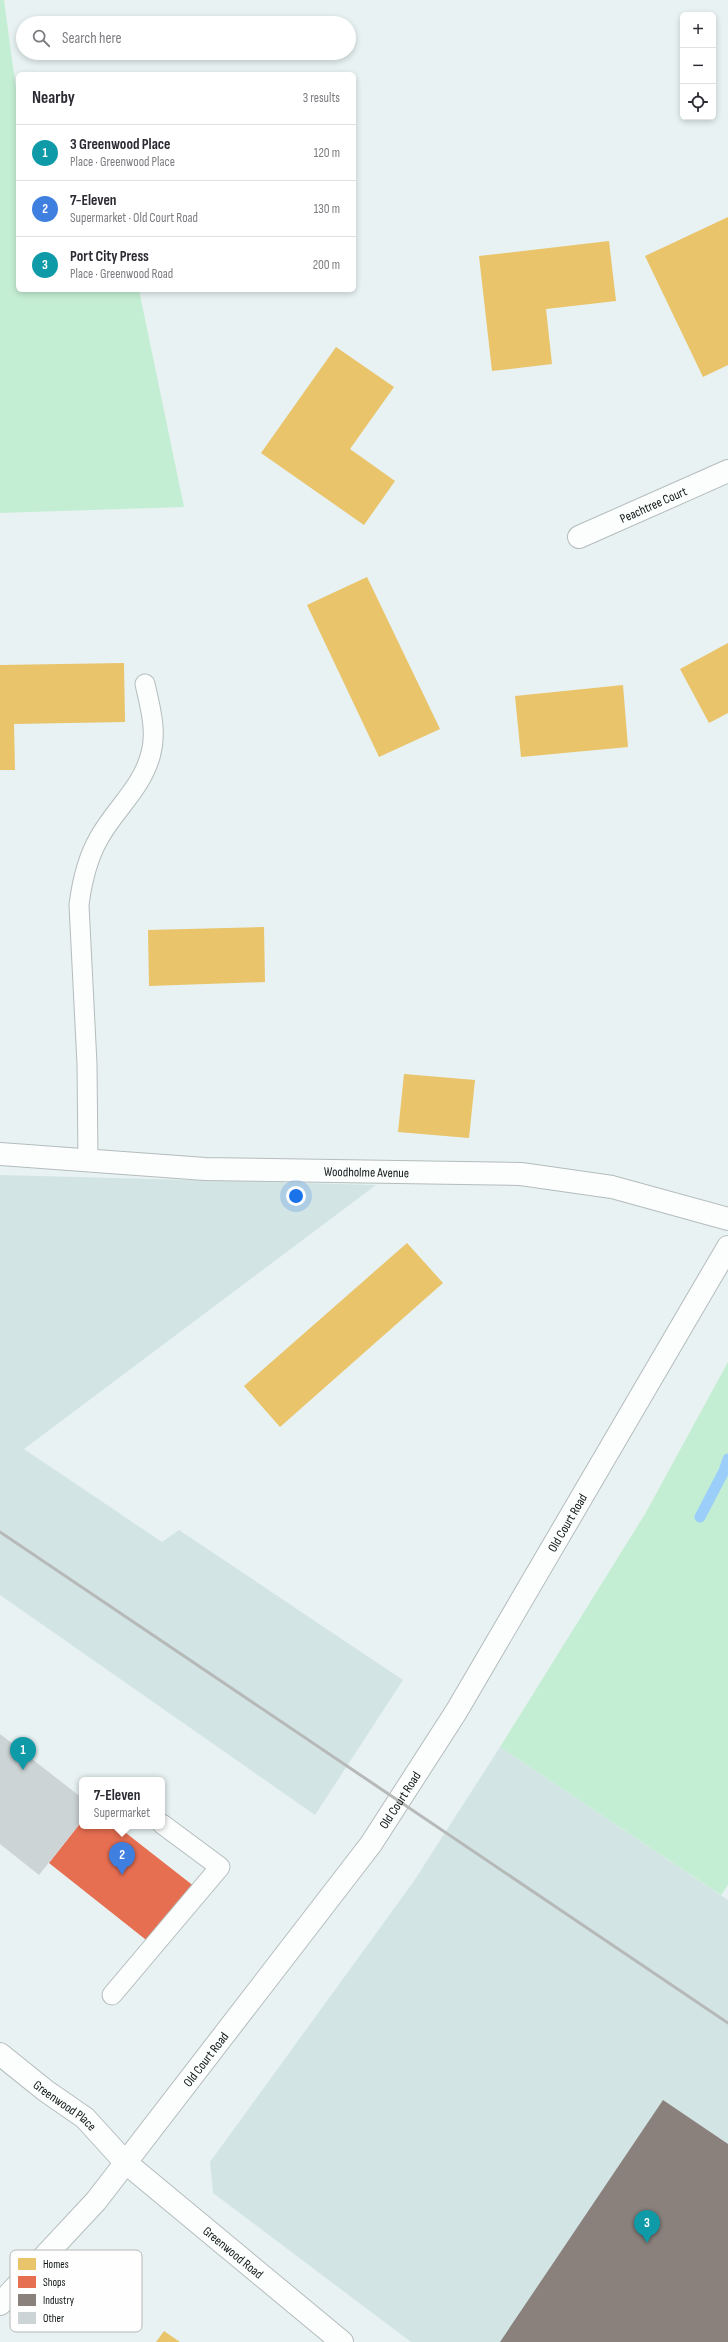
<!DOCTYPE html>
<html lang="en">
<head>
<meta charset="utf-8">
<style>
	:root { --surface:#fff; --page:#f7f7f7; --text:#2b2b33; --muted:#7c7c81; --line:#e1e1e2; --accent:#0f766e }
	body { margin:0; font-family:"Sofia Sans Condensed",sans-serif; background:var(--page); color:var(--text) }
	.controls { position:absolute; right:12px; top:12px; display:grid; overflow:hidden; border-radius:6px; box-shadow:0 2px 6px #0003 }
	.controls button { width:36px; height:36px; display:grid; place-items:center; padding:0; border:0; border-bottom:1px solid var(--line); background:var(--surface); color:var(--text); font:20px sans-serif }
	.you { position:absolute; left:296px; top:1196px; width:14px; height:14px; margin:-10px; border:3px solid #fff; border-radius:50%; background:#1a73e8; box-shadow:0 0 0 6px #1a73e833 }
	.badge { display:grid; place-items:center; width:26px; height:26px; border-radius:50%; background:var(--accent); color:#fff; font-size:13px; font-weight:700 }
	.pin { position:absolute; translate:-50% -33px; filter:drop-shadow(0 1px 2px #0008) }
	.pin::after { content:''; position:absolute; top:21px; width:14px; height:12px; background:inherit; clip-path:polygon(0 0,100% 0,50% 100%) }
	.popup { position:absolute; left:79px; top:1777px; width:86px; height:52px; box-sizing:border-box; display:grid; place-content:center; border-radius:6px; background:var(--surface); filter:drop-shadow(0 1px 3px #0005); font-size:13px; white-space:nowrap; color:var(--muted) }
	.popup b { font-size:15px; color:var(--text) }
	.popup::after { content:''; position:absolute; left:50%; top:100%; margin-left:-8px; border:8px solid transparent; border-top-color:var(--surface) }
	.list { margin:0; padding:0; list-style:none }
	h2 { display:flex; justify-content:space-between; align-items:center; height:52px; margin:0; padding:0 16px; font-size:17px }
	h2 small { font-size:13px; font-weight:400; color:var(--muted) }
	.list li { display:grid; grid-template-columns:26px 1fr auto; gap:12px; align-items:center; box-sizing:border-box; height:56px; padding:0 16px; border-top:1px solid var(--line) }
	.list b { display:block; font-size:15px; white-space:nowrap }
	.list p { margin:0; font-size:13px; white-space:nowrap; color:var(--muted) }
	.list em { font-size:13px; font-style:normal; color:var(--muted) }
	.icon { flex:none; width:22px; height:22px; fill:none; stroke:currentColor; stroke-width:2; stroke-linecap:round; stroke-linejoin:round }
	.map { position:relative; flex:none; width:728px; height:2342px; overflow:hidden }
	.search { position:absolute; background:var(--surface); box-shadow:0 2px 6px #0003; left:16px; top:16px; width:340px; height:44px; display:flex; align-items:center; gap:10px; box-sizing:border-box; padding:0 14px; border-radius:22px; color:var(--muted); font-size:15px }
	.panel { position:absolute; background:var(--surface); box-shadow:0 2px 6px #0003; left:16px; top:72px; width:340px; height:220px; border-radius:6px }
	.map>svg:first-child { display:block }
	.built { fill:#d2e4e4 }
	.green { fill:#c4eed3 }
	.homes { fill:#e9c46a }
	.shops { fill:#e76f51 }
	.industry { fill:#8a817c }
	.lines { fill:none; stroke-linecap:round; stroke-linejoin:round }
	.stream { stroke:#9ccefa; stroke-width:11 }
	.building { fill:#cdd4d5 }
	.service-casing { stroke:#b4bcbc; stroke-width:21 }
	.minor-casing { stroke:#b4bcbc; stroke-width:24 }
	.tertiary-casing { stroke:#b4bcbc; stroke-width:24 }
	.secondary-casing { stroke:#b4bcbc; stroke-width:24 }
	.service { stroke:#fcfdfd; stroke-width:19 }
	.minor { stroke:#fcfdfd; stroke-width:22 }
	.tertiary { stroke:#fcfdfd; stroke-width:22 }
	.secondary { stroke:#fcfdfd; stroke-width:22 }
	.rail { stroke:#b7b9b9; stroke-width:3 }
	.labels { text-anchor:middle; stroke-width:4; stroke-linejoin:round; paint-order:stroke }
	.street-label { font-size:13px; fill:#0e1414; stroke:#fefefe }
	.key { fill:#fefefe; stroke:#b6b8b8; stroke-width:1 }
	.key-label { font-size:11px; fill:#0e1414 }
</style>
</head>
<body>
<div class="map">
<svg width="728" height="2342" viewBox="0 0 728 2342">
	<rect width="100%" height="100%" fill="#e8f2f2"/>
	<!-- built -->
	<g class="built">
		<polygon points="0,1175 376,1185 24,1449 162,1542 179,1530 403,1680 315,1815 0,1595"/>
		<polygon points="500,1747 728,1900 728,2342 411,2342 213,2193 210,2162 414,1881"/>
	</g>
	<!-- green -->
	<g class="green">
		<polygon points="0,0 4,0 18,104 18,290 139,290 184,507 0,513"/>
		<polygon points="728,1362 728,1885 721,1895 500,1747 645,1514"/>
	</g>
	<!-- homes -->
	<g class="homes">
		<polygon points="728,217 728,365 703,377 645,256"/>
		<polygon points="609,241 616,301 546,309 552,364 492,371 479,256"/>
		<polygon points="336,347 394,387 350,449 395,481 364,525 261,453"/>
		<polygon points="367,577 440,729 379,757 307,605"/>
		<polygon points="728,643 728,713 709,723 680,669"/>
		<polygon points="124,663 125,722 14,724 15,770 0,770 0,665"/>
		<polygon points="623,685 628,747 521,757 515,696"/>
		<polygon points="264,927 265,982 149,986 148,930"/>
		<polygon points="404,1074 475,1080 469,1138 398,1132"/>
		<polygon points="407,1243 443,1283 280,1427 244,1386"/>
		<polygon points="164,2331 180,2342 156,2342"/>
	</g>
	<!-- shops -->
	<polygon class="shops" points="82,1821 82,1826 117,1826 195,1887 150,1943 49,1863"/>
	<!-- industry -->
	<polygon class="industry" points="663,2100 728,2144 728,2342 500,2342"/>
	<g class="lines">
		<!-- stream -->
		<polyline class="stream" points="700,1517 724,1471 728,1459"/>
	</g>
	<!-- building -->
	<polygon class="building" points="0,1734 82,1798 82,1821 39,1875 0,1844"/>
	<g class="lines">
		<defs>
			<g id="service">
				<path d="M88 1161 87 1064 79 905C82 881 87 859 99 838 115 809 143 787 151 753 157 731 150 706 145 684"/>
				<polyline points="112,1995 220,1867 162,1824"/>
			</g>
			<g id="minor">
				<path id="s1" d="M579 537 728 471"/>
				<path id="s2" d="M0 1154 205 1169 521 1174 612 1187 728 1219"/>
				<path id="s3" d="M0 2054 46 2091 85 2118 125 2162"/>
			</g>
			<g id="tertiary">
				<path id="s4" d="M125 2162 342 2342"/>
			</g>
			<g id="secondary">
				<path id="s5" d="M0 2304 96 2201 371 1844 456 1712 728 1247"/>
			</g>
		</defs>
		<!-- service casing -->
		<use href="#service" class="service-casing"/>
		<!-- minor casing -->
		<use href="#minor" class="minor-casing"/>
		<!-- tertiary casing -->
		<use href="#tertiary" class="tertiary-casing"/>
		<!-- secondary casing -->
		<use href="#secondary" class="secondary-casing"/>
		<!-- service -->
		<use href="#service" class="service"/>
		<!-- minor -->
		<use href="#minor" class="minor"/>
		<!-- tertiary -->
		<use href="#tertiary" class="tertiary"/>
		<!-- secondary -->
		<use href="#secondary" class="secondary"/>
		<!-- rail -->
		<polyline class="rail" points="0,1532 728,2023"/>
	</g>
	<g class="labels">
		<!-- street labels -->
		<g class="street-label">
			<text dy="5" stroke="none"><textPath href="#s1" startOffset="81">Peachtree Court</textPath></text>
			<text dy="5" stroke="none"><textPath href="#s2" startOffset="367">Woodholme Avenue</textPath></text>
			<text dy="5" stroke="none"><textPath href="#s5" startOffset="968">Old Court Road</textPath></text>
			<text dy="5" stroke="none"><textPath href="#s5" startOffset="644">Old Court Road</textPath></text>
			<text dy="5" stroke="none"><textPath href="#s5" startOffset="320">Old Court Road</textPath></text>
			<text dy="5" stroke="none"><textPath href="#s3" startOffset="83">Greenwood Place</textPath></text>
			<text dy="5" stroke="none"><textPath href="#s4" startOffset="141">Greenwood Road</textPath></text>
		</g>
	</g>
	<!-- legend -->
	<rect x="10" y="2250" width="132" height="82" rx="6" class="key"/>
	<rect x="18" y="2258" width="18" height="12" fill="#e9c46a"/>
	<rect x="18" y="2276" width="18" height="12" fill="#e76f51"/>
	<rect x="18" y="2294" width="18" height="12" fill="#8a817c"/>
	<rect x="18" y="2312" width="18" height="12" fill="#cdd4d5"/>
	<g class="key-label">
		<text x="43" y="2268">Homes</text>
		<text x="43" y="2286">Shops</text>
		<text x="43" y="2304">Industry</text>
		<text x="43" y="2322">Other</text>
	</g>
</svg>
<div class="controls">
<button>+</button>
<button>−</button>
<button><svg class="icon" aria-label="locate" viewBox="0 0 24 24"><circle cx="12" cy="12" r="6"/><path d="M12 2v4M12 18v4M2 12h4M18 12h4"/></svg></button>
</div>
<div class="you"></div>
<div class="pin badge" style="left:23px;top:1770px;background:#0f9aa8">1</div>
<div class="pin badge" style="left:122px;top:1875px;background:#3f7fe0">2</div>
<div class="popup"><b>7-Eleven</b>Supermarket</div>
<div class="pin badge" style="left:647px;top:2243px;background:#0f9aa8">3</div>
<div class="search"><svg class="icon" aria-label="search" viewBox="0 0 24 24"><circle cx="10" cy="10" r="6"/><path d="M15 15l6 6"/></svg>Search here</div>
<section class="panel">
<h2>Nearby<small>3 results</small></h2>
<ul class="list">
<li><span class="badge" style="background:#0f9aa8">1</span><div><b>3 Greenwood Place</b><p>Place · Greenwood Place</p></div><em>120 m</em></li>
<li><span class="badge" style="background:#3f7fe0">2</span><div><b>7-Eleven</b><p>Supermarket · Old Court Road</p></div><em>130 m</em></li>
<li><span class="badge" style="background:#0f9aa8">3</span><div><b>Port City Press</b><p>Place · Greenwood Road</p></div><em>200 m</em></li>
</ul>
</section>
</div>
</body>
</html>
